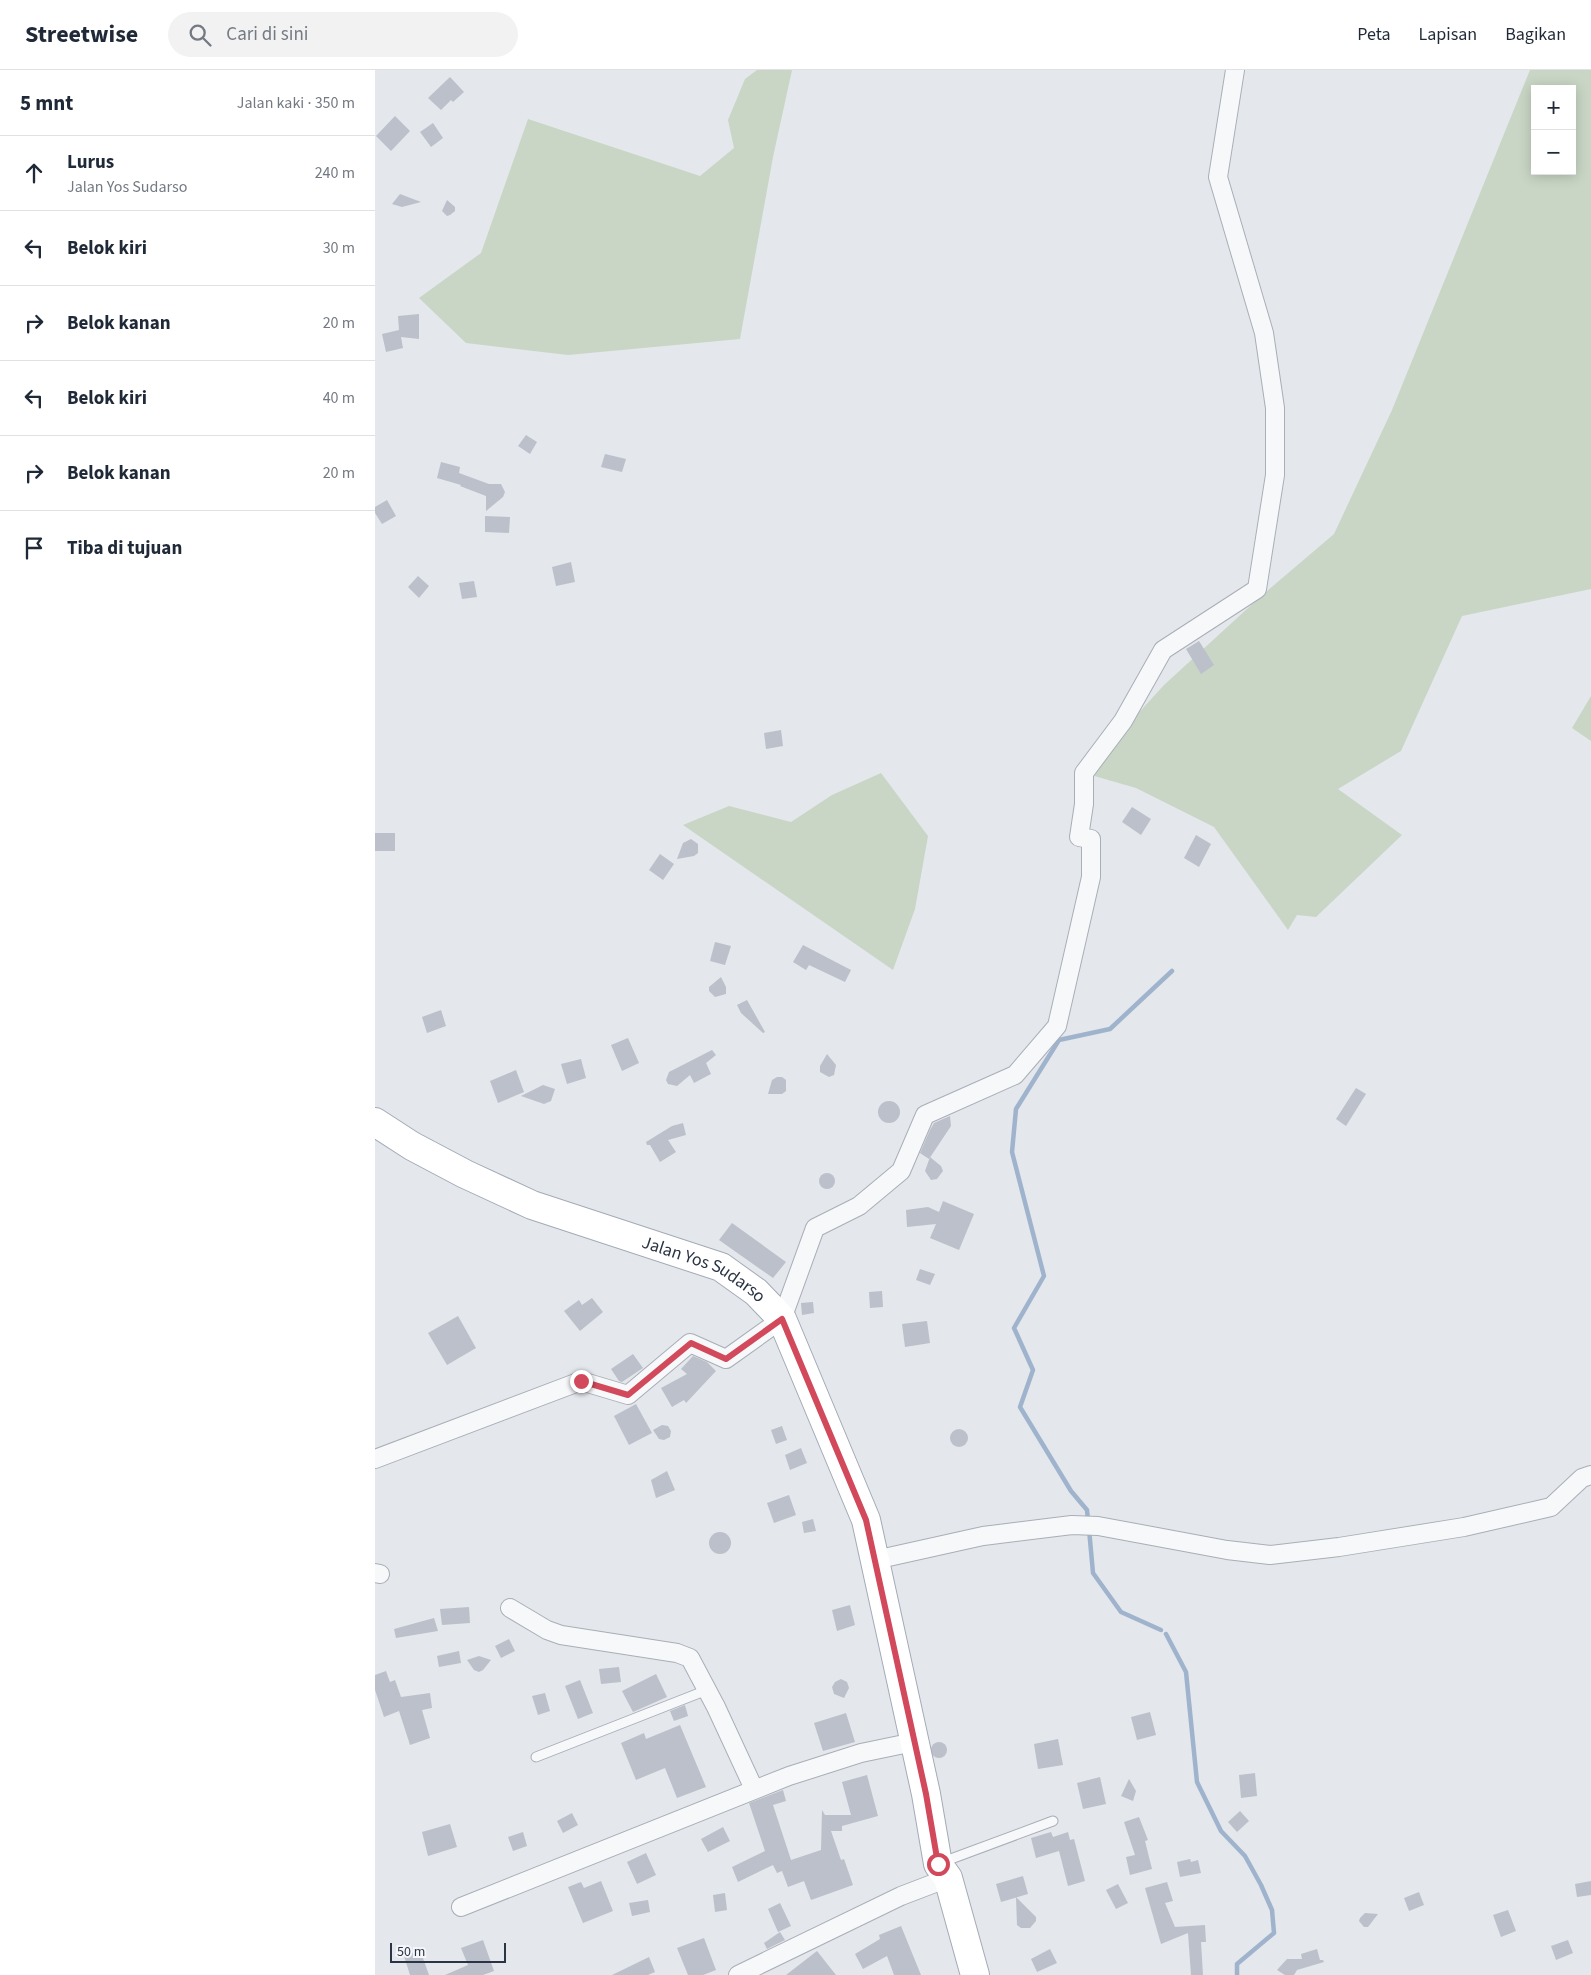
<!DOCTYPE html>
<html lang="id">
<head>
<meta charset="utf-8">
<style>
	:root { --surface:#fff; --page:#f2f2f3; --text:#1f2937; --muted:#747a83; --line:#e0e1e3 }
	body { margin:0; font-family:"Source Sans 3",sans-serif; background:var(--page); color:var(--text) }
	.controls { position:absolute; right:15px; top:15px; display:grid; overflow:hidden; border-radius:0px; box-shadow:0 2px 12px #0003 }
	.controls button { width:45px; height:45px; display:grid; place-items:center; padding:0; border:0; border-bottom:1px solid var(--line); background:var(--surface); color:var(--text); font:25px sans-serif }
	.scale { position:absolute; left:15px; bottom:12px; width:116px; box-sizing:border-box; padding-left:5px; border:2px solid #2b3445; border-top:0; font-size:14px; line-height:18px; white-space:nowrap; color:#2b3445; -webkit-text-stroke:4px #f4f6f9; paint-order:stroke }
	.stop { position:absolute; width:15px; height:15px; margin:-11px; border:4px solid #d1495b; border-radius:50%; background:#fff }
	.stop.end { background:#d1495b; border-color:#fff; box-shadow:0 1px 5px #0008 }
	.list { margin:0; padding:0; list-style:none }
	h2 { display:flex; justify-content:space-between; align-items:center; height:65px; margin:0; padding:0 20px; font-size:21px }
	h2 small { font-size:16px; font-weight:400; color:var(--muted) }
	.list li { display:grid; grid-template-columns:32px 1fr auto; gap:15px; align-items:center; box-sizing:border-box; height:75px; padding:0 20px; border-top:1px solid var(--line) }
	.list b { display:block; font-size:19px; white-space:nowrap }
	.list p { margin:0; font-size:16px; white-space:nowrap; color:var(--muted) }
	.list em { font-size:16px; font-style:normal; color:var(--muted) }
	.icon { flex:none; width:28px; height:28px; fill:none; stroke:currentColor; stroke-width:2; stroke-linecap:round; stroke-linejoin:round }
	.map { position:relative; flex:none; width:1216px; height:1905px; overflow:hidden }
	header { display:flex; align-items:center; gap:30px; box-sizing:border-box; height:70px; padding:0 25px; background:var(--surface); border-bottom:1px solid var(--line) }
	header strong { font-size:24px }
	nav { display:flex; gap:28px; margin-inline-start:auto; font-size:18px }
	.search { width:350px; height:45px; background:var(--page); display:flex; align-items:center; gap:12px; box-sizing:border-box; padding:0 18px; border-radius:28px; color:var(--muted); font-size:19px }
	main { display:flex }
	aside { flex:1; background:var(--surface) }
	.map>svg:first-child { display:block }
	.green { fill:#c9d6c5; fill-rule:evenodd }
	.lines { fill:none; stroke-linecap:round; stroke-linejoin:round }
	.stream { stroke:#9fb4cc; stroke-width:4.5 }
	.building { fill:#bbc0ca }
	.lane-casing { stroke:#a9aeb7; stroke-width:11 }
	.street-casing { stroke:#a9aeb7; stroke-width:20 }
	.primary-casing { stroke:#a3abb8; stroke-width:30 }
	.lane { stroke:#f7f8fa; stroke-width:9 }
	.street { stroke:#f7f8fa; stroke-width:18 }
	.primary { stroke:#fff; stroke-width:28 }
	.route { stroke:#d1495b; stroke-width:6 }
	.labels { text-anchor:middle; stroke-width:4.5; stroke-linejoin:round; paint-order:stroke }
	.street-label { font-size:18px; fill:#2b3445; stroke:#f4f6f9 }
</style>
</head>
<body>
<header>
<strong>Streetwise</strong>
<div class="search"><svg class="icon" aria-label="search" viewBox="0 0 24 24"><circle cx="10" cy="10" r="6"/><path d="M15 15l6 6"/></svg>Cari di sini</div>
<nav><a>Peta</a><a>Lapisan</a><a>Bagikan</a></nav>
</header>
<main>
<aside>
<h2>5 mnt<small>Jalan kaki · 350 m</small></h2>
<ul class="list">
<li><svg class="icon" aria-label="ahead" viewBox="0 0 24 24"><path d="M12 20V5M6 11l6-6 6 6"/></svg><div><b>Lurus</b><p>Jalan Yos Sudarso</p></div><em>240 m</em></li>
<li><svg class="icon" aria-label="left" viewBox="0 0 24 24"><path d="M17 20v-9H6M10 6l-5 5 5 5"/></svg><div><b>Belok kiri</b></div><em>30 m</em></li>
<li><svg class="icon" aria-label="right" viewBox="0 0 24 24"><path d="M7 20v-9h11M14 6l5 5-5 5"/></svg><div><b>Belok kanan</b></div><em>20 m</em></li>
<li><svg class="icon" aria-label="left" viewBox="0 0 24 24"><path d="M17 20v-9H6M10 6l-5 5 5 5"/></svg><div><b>Belok kiri</b></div><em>40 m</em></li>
<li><svg class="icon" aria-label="right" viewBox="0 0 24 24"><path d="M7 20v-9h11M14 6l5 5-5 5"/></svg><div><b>Belok kanan</b></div><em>20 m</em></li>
<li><svg class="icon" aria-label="arrive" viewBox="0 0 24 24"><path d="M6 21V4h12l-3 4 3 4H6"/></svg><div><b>Tiba di tujuan</b></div></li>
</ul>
</aside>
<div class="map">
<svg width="1216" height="1905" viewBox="0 0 1216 1905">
	<rect width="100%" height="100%" fill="#e4e7ec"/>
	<!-- green -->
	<g class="green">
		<polygon points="382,0 417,0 398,87 365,269 193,285 91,273 44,228 106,183 153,49 325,106 359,78 353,50 370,9"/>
		<path d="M1155 0H1216V519L1087 546 1026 681 963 719 1027 765 941 847 922 845 913 860 839 757 761 718 709 703 789 615 885 527 959 464 1017 340ZM1160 19H1197V101H1160Z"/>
		<polygon points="1216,626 1216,671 1197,658"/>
		<polygon points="506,703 553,766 540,839 518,900 308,755 354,736 416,752 457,725"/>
	</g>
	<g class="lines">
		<!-- stream -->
		<g class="stream">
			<polyline points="713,1451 712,1440 696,1421 645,1337 658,1300 639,1258 669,1206 637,1082 641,1039 684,970 735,959 797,901"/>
			<polyline points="714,1459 718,1503 746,1542 786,1560"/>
			<polyline points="791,1564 811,1602 822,1712 846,1761 870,1786 886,1815 897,1840 899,1863 862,1894 862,1905"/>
		</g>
	</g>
	<!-- building -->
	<g class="building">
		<polygon points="75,7 89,22 78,32 76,30 66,40 53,28"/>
		<polygon points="20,46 35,61 16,81 1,66"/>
		<polygon points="58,53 68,68 56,77 45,62"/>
		<polygon points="25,124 46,132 27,137 17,134"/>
		<polygon points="72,130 80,137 80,141 75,145 72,146 67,141"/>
		<polygon points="44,244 44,269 26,267 28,278 11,282 7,264 24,260 23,246"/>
		<polygon points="151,365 162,372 155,384 143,376"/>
		<polygon points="230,384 251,389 247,402 226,397"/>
		<polygon points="66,392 85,397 84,403 114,414 126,414 130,422 128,427 111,441 111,426 85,416 86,415 62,408"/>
		<polygon points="12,430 21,446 7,454 0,443 0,437"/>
		<polygon points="110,446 135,447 134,463 110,462"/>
		<polygon points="196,492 200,512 181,516 177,497"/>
		<polygon points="43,506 54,516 44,528 33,517"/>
		<polygon points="99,511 102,527 87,529 84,513"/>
		<polygon points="824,571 839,595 826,604 811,579"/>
		<polygon points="406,660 408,676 391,679 389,663"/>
		<polygon points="757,737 776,749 766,765 747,752"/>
		<rect x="0" y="763" width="20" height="18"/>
		<polygon points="821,765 836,774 824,797 809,788"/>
		<polygon points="316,769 323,774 323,783 319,786 302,789 308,773"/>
		<polygon points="285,784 299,794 288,810 274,800"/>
		<polygon points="340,872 356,876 350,895 335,891"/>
		<polygon points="428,875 476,900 470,912 434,895 431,900 418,892"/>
		<polygon points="346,907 351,917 351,924 340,927 334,921 334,917"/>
		<polygon points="372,930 390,962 388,963 366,943 362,935"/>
		<polygon points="66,940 71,956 52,963 47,947"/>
		<polygon points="253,968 264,993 247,1001 236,975"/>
		<polygon points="337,980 341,985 331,993 336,1004 319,1013 315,1005 302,1016 293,1014 291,1010 294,1002"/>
		<polygon points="452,984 461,995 459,1005 454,1007 445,1002 445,996"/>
		<polygon points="206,989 211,1008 192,1014 186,994"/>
		<polygon points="141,1000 149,1022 123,1033 115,1011"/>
		<polygon points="402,1007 407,1007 411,1010 411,1021 407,1024 393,1024 397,1010"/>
		<polygon points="168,1015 180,1019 176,1031 169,1034 146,1026"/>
		<polygon points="981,1018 991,1024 971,1056 961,1049"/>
		<circle cx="514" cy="1042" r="11"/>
		<polygon points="575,1046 576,1056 554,1089 545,1083 555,1060 559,1053"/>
		<polygon points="308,1053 311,1065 293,1070 301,1082 285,1092 275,1075 272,1075 271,1072 297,1056"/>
		<polygon points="555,1087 566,1096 568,1101 562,1109 556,1110 550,1101"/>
		<circle cx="452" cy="1111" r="8"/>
		<polygon points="568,1131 599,1144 584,1180 555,1168 561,1154 532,1157 531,1140 553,1137 564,1142"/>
		<polygon points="357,1153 411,1192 398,1208 344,1170"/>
		<polygon points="545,1199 560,1204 555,1215 541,1210"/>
		<polygon points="507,1221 508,1237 495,1238 494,1222"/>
		<polygon points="217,1228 228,1242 205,1261 189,1241 204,1230 207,1235"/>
		<polygon points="438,1232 439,1243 427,1245 426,1233"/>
		<polygon points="83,1246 101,1278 72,1295 53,1263"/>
		<polygon points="552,1251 555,1273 530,1277 527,1254"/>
		<polygon points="258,1284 268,1298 247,1312 244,1311 236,1299"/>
		<polygon points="318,1286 332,1292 341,1301 311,1333 309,1330 297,1337 286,1318 312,1304 306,1299"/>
		<polygon points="261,1334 277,1363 254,1375 239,1346"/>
		<polygon points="287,1355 293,1356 296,1361 295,1367 289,1370 284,1369 278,1360"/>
		<polygon points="407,1356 412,1370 401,1374 396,1360"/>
		<circle cx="584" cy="1368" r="9"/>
		<polygon points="426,1378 432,1393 415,1400 410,1385"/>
		<polygon points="292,1401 300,1420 281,1428 276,1410"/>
		<polygon points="414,1425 421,1445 399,1453 392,1433"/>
		<polygon points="438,1449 441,1461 429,1463 427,1452"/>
		<circle cx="345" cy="1473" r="11"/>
		<polygon points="475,1535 480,1555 462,1561 457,1540"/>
		<polygon points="94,1537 95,1553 67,1555 65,1539"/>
		<polygon points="59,1548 63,1561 21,1568 19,1559"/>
		<polygon points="134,1569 140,1581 126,1588 120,1576"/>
		<polygon points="84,1581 86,1593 64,1597 62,1586"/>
		<polygon points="104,1586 116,1590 108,1600 104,1602 99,1600 92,1590"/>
		<polygon points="244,1597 246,1612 226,1614 224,1599"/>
		<polygon points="11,1601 15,1612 20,1610 26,1627 55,1623 57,1638 47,1640 55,1668 35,1675 24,1641 9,1647 0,1620 0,1605"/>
		<polygon points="281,1604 292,1627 258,1642 247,1621"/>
		<polygon points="466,1609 472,1612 474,1618 469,1628 459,1624 457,1617 460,1612"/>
		<polygon points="205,1610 218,1643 203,1649 190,1616"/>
		<polygon points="170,1623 175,1641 163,1645 157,1626"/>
		<polygon points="310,1635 313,1646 299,1651 295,1641"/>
		<polygon points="775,1642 781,1665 762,1670 756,1647"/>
		<polygon points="471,1643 480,1672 448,1681 439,1653"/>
		<polygon points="305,1655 331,1717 302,1728 290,1698 261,1710 246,1673 269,1663 271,1669"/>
		<polygon points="683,1669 688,1695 663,1699 659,1674"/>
		<circle cx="564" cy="1680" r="8"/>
		<polygon points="880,1703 882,1726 866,1728 864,1705"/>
		<polygon points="492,1705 503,1746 467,1756 467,1761 456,1761 466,1790 469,1789 478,1815 436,1830 429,1811 413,1817 407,1801 402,1803 398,1795 363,1812 357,1797 390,1781 374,1733 408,1720 411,1731 398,1735 416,1790 446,1780 447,1740 450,1745 476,1745 467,1712"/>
		<polygon points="725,1707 731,1734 708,1739 702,1713"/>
		<polygon points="754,1709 761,1721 758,1731 746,1726"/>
		<polygon points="865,1741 874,1751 862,1762 853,1752"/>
		<polygon points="197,1743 203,1755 188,1763 182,1751"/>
		<polygon points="764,1747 773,1770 770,1771 777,1799 755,1805 751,1787 760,1785 749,1752"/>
		<polygon points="75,1754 82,1777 53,1786 47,1762"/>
		<polygon points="348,1757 355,1771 333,1782 326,1769"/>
		<polygon points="148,1762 152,1776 138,1781 133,1767"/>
		<polygon points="676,1762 678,1767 693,1762 695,1770 699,1769 710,1811 693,1816 684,1781 661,1788 656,1768"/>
		<polygon points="271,1783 281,1805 262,1814 252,1792"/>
		<polygon points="815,1789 816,1792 823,1790 826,1803 805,1807 802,1792"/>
		<polygon points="648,1806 653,1824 626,1832 621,1814"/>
		<polygon points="226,1811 238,1841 208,1853 193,1817 206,1812 209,1818"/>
		<polygon points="1216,1811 1216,1825 1202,1827 1200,1814"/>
		<polygon points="792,1812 798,1831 790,1833 800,1857 830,1855 831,1872 826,1872 828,1905 816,1905 813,1863 786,1874 770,1818"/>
		<polygon points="743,1814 753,1833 741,1839 731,1820"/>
		<polygon points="1044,1822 1049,1835 1034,1841 1029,1828"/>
		<polygon points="350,1823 352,1840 340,1842 338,1825"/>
		<polygon points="641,1827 661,1847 661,1851 655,1858 646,1858 642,1855"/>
		<polygon points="273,1830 275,1842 257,1846 254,1833"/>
		<polygon points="405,1833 416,1856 403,1862 393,1839"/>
		<polygon points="1133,1840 1141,1861 1126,1867 1118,1845"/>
		<polygon points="990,1843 1003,1844 993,1857 989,1857 984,1851 985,1848"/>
		<polygon points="526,1856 546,1905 519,1905 512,1886 488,1899 480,1884 505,1869 504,1865"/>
		<polygon points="405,1862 410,1870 392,1879 389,1873"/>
		<polygon points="329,1868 341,1900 328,1905 313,1905 302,1878"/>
		<polygon points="108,1870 119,1901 108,1905 70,1905 93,1895 86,1878"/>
		<polygon points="1193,1870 1198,1883 1181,1890 1176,1876"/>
		<polygon points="675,1879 682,1893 662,1902 656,1889"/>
		<polygon points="942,1879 945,1890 948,1890 949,1892 922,1900 919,1905 910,1905 902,1900 912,1889 927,1889 926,1884"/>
		<polygon points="45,1880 54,1905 35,1905 29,1886"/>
		<polygon points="442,1881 461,1905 411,1905"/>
		<polygon points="274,1887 280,1902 273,1905 237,1905"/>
	</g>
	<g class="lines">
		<defs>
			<g id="lane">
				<polyline points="161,1687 332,1620"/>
				<polyline points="565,1793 678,1751"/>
			</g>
			<g id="street">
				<polyline points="0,1389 206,1311 253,1325 315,1273 351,1289 407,1249 440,1158 484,1136 526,1101 550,1045 640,1005 682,956 716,807 716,769 704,767 709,734 709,703 748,651 788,580 882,519 900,405 900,338 889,263 843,107 860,0"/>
				<polyline points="500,1490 608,1466 697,1455 723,1456 852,1480 895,1485 964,1477 1089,1457 1176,1437 1207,1408 1216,1405"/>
				<polyline points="0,1503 5,1504"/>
				<polyline points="135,1538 172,1560 186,1565 302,1583 315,1588 341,1637 379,1719"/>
				<polyline points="86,1837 414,1706 486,1683 539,1672"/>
				<polyline points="363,1905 526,1826 573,1808"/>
			</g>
			<g id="primary">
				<path id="s1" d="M0 1052 37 1076 90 1104 157 1135 346 1197 381 1222 407 1249 491 1450 551 1724 563 1794 573 1808 600 1905"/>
			</g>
		</defs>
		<!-- lane casing -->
		<use href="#lane" class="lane-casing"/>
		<!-- street casing -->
		<use href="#street" class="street-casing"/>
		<!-- primary casing -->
		<use href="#primary" class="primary-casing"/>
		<!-- lane -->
		<use href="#lane" class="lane"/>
		<!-- street -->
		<use href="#street" class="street"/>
		<!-- primary -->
		<use href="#primary" class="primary"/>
	</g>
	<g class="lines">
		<!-- route -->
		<polyline class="route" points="206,1311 253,1325 316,1273 351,1289 407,1249 491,1450 551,1724 563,1794"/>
	</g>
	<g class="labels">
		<!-- street labels -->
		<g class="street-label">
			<text dy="6" stroke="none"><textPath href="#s1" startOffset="362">Jalan Yos Sudarso</textPath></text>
		</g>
	</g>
</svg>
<div class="controls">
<button>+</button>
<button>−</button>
</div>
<div class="scale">50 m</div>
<div class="stop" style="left:563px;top:1794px"></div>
<div class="stop end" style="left:206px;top:1311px"></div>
</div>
</main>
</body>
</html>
